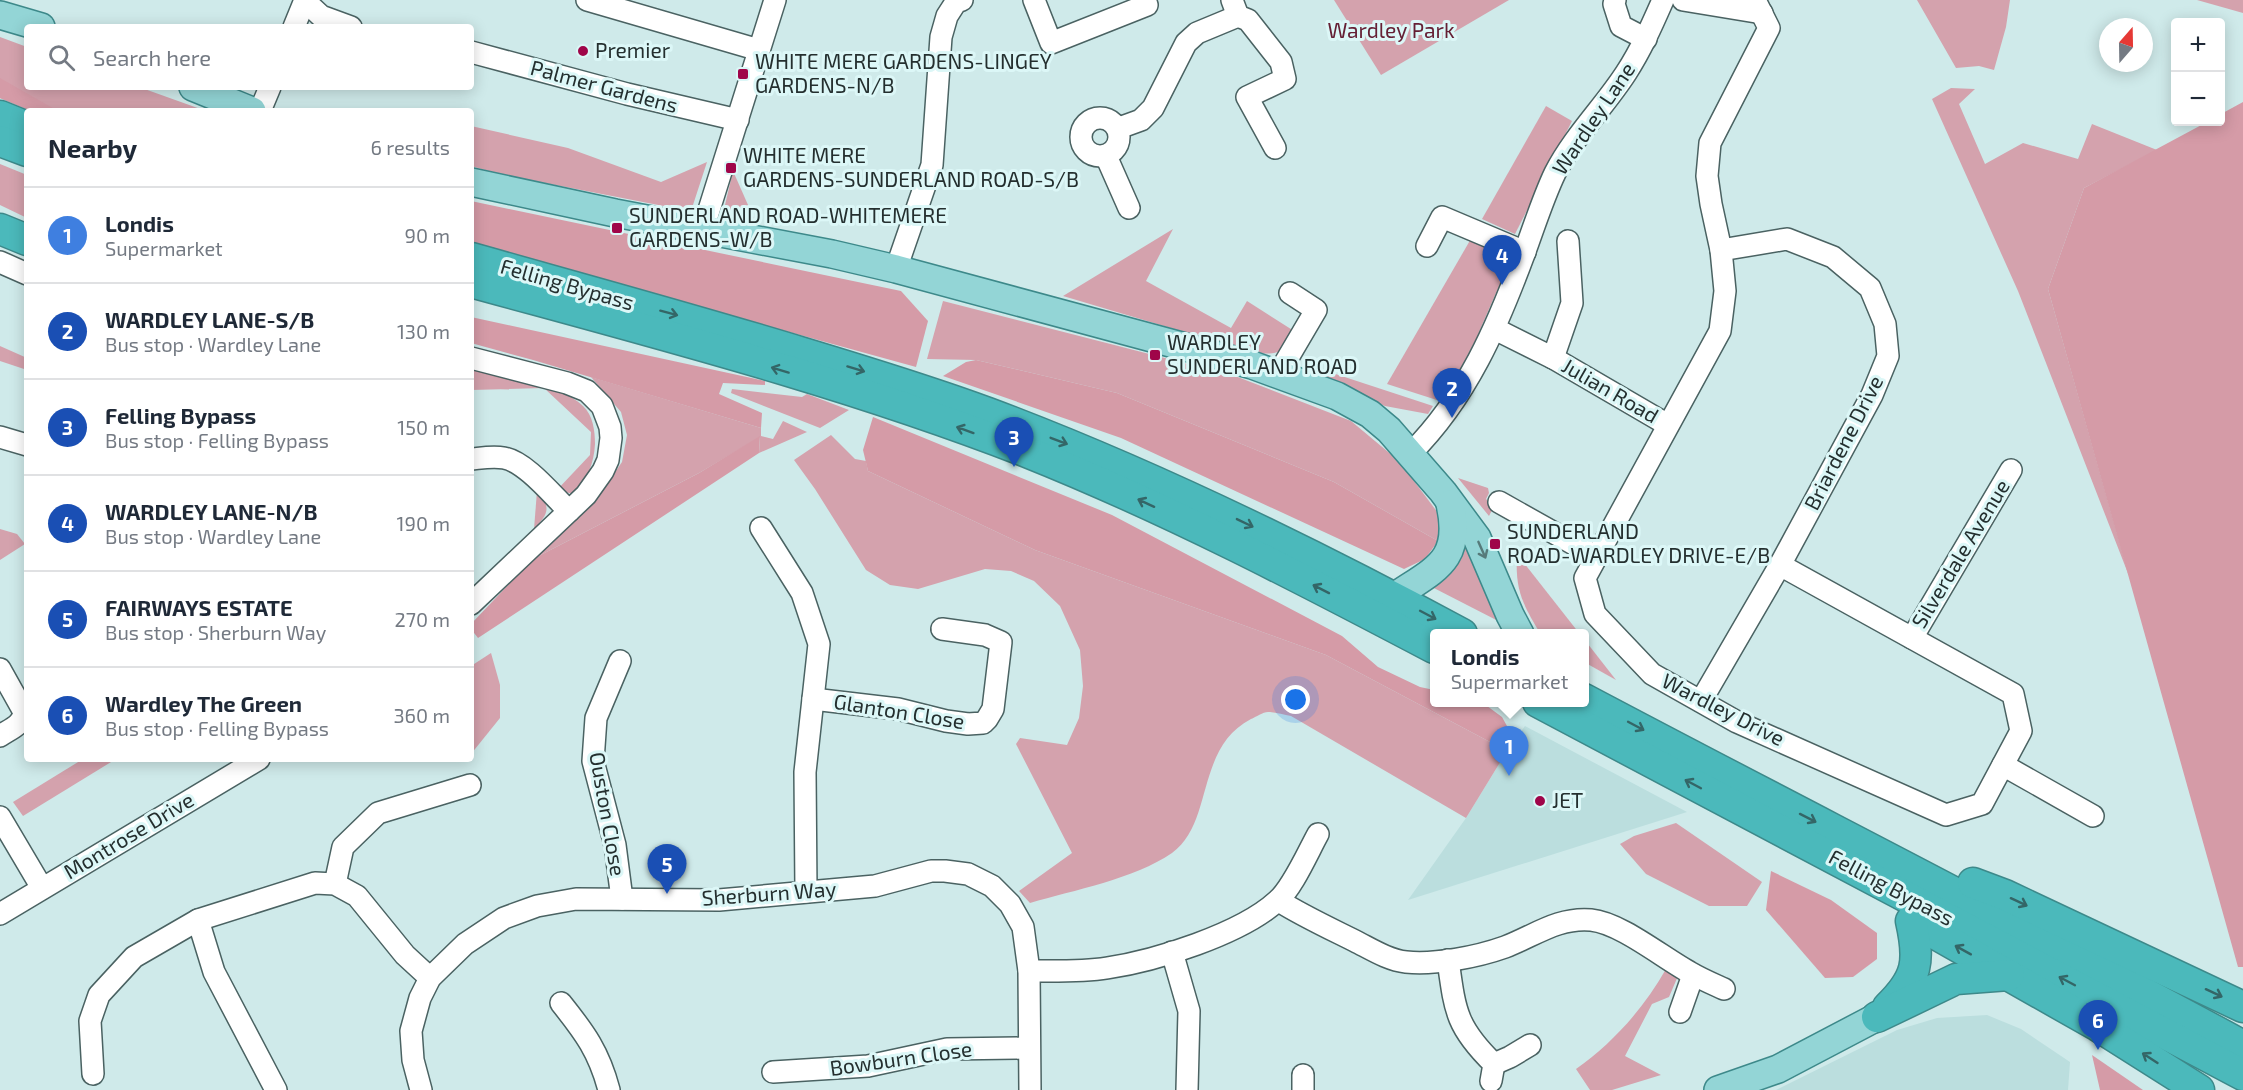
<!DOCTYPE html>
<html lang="en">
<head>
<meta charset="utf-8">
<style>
	:root { --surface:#fff; --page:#f6f6f7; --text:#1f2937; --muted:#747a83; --line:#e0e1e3; --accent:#b45309 }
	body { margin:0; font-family:"Exo 2",sans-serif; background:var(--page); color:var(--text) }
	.controls { position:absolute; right:18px; top:18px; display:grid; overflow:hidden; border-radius:6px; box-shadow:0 3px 15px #0003 }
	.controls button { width:54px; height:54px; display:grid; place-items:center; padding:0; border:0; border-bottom:2px solid var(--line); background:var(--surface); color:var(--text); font:30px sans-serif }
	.compass { position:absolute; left:2099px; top:18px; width:54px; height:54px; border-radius:50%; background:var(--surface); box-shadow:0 3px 15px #0003; rotate:20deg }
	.you { position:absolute; left:1296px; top:700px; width:21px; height:21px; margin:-15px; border:4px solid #fff; border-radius:50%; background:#1a73e8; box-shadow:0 0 0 9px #1a73e833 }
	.badge { display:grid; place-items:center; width:39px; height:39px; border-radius:50%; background:var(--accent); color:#fff; font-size:20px; font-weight:700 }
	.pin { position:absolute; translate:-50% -50px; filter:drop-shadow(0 2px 3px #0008) }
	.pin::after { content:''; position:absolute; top:32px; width:21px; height:18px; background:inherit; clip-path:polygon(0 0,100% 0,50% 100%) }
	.popup { position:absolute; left:1430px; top:629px; width:159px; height:78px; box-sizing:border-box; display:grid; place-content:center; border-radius:6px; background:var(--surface); filter:drop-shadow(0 2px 4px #0005); font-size:20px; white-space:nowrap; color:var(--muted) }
	.popup b { font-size:22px; color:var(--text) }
	.popup::after { content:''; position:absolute; left:50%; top:100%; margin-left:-12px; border:12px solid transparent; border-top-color:var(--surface) }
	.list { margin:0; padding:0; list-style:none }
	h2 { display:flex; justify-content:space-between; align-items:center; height:78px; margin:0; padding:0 24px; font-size:26px }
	h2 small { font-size:20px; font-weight:400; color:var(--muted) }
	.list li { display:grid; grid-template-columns:39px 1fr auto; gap:18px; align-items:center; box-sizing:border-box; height:96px; padding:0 24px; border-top:2px solid var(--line) }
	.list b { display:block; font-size:22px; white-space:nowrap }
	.list p { margin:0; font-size:20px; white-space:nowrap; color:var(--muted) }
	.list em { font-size:20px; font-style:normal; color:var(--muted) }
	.icon { flex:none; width:33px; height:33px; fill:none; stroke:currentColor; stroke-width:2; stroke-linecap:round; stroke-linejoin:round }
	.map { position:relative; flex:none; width:2243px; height:1090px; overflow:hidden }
	.search { position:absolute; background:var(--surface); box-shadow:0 3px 15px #0003; left:24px; top:24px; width:450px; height:66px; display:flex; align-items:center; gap:15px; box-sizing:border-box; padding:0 21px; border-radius:6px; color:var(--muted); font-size:22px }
	.panel { position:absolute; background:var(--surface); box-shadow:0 3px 15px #0003; left:24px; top:108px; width:450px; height:654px; border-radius:6px }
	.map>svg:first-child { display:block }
	.built { fill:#bbdede }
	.green { fill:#d4a2ad }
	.forest { fill:#d59ba7 }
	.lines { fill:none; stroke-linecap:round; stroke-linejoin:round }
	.minor-casing { stroke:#4a6262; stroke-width:24 }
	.major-casing { stroke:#3d898a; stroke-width:30 }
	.highway-casing { stroke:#3d898a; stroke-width:33 }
	.minor { stroke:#fff; stroke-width:21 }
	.major { stroke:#93d5d6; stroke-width:27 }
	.highway { stroke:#4bb9bb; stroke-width:30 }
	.oneway { stroke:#346667 }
	.oneway2 { stroke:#567a7a }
	.poi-dot { fill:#9f0549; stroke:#dcf7f7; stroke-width:2 }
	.labels { text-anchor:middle; stroke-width:6; stroke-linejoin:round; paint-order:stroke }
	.park-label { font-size:21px; fill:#652035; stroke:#dcf7f7 }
	.poi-label { font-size:21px; fill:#242f2f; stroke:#dcf7f7; text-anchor:start }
	.street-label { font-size:21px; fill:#242f2f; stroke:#dcf7f7 }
</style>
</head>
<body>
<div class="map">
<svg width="2243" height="1090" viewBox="0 0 2243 1090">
	<rect width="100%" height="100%" fill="#cfeaea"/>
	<!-- built -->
	<g class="built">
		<polygon points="1525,726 1687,812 1408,900 1466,818 1507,751"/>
		<polygon points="1987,1015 2021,1029 2070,1062 2068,1090 1776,1090 1897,1030 1937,1018"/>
	</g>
	<!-- green -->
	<g class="green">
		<polygon points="1334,0 1509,0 1381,75"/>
		<polygon points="1917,0 2010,0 2006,27 1994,70 1979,66 1956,68"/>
		<polygon points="2197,0 2243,0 2243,13"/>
		<polygon points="0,37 27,47 27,87 139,87 206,111 31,111 0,98"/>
		<polygon points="1951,88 1975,89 1959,104 1985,164 2023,143 2078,159 2092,124 2157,150 2084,188 2048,289 2129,576 2018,291 1932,99"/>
		<polygon points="1546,106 1572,121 1515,234 1482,219"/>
		<polygon points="471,126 568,148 661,182 707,162 692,208 684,210 499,174 471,166"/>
		<polygon points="0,164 27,175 27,218 0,205"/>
		<polygon points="733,171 756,223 729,218 725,205"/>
		<path d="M1173 229 1146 281 1231 328 1247 301 1294 331C1282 353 1281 355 1255 353L1063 296Z"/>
		<polygon points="1472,237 1512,256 1476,339 1443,402 1387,384"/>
		<polygon points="943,301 1235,376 1351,421 1399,461 1444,521 1438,541 1334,482 1117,393 976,360 927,359"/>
		<polygon points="0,346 27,358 27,370 0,361"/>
		<polygon points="1305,364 1433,406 1428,414 1385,406 1311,374"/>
		<path d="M471 367C500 375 563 386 583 406 593 415 595 431 595 444 594 464 587 478 576 494L556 491 590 455 591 432 544 388 471 390Z"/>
		<polygon points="591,377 761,428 761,436 773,439 783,421 807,432 759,453 760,437 699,473 533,559 603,490 622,462 627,435 621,412"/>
		<polygon points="732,389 802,397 807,394 849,410 820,428 731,393"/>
		<path d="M831 435 855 459 866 461 868 471 1035 550 1326 655 1507 751 1466 818 1291 716C1284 715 1275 712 1268 712 1263 712 1256 717 1251 719 1195 748 1214 823 1172 853 1134 879 1074 890 1030 903L1019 891 1072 853 1016 744 1020 738 1067 745 1079 718 1083 686 1080 650 1060 606 1034 581 1011 571 985 569 918 589 890 585 866 570 815 489 794 460Z"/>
		<polygon points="1458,478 1488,488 1489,493 1486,499 1490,503 1492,510 1489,516"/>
		<path d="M537 491C552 508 548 514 534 529Z"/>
		<polygon points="0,529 17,534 25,544 0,560"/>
		<polygon points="1469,538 1506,625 1428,585 1458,559"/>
		<path d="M1517 554 1579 633H1540C1522 603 1515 590 1517 554Z"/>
		<polygon points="1584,639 1616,680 1584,662"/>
		<polygon points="491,653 500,685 500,718 471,754 471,666"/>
		<polygon points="83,759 116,759 23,816 13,802"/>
		<polygon points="1676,823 1762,882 1747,906 1709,906 1646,874 1620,844 1634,836"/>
		<path d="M1666 969 1678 976 1669 997 1652 1004 1625 1056 1661 1075 1612 1090H1590L1576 1069C1613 1043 1644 1008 1666 969Z"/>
	</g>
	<!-- forest -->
	<g class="forest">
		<polygon points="0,78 58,111 31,111 0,98"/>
		<polygon points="2243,102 2243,967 2238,967 2048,289 2084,188 2207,122 2220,122 2221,114"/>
		<polygon points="471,201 901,291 928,321 916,367 471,244"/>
		<polygon points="471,317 765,381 765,385 723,383 719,394 762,413 761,428 533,360 471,343"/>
		<polygon points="976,360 1117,393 1334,482 1438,541 1425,559 1404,569 1121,438 943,376 966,362"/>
		<polygon points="873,417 1112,515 1342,636 1378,667 1420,687 1434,690 1434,702 1483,703 1502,717 1512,735 1507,751 1326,655 1035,550 868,471 863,450"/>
		<polygon points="760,436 759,453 478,638 471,629 471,624 533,559 699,473"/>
		<polygon points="1771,871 1831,900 1877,933 1877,959 1853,977 1825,978 1766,910"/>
		<polygon points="2092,1055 2143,1090 2100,1090"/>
	</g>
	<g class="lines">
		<defs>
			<g id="minor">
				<polyline points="587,0 759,50"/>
				<polyline points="1034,0 1051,43 1147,5 1145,0"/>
				<polyline points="1232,0 1238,16 1248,20 1281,62 1285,79 1247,97 1275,148"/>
				<polyline points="1615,0 1614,4 1621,26 1646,39"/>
				<polyline points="1683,0 1762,13"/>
				<polyline points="1755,0 1769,28 1710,143 1707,176 1711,204 1721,250 1725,291 1720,331 1585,578 1595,614 1652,674 1737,722 1946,815 1982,804 2021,731 2013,694 1780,565"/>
				<polyline points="305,1 321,16 351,27"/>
				<polyline points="294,27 305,0"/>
				<polyline points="471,52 627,94 738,120"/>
				<polyline points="260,111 270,87"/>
				<circle cx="1100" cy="137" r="19"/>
				<polyline points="1119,128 1141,120 1153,108 1186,43 1197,33 1238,16"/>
				<polyline points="1106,156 1129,208"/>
				<polyline points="703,229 775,0"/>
				<polyline points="1427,246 1442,217 1525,252"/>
				<polyline points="0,262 27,274"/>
				<polyline points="896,269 932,165 941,37 947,16 956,2 962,0"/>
				<polyline points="1495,329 1553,358 1668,425"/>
				<polyline points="471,358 567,383 587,391 602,406 610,427 611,438 608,460 603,471 586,495 471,604"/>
				<polyline points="1553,358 1572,303 1568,241"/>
				<polyline points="1279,373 1316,310 1290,293"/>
				<polyline points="0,437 27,445"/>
				<path d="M1411 453C1467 397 1497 327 1524 254 1534 227 1543 198 1555 173 1574 136 1604 107 1626 73 1641 50 1652 25 1663 0"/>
				<path d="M471 459C482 458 493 456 504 458 526 462 553 496 569 511"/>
				<polyline points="1499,502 1597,557"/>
				<polyline points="761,528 802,593 819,644 805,772 806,892"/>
				<polyline points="1912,638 2011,470"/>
				<polyline points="620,661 596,718 593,761 615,845 622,899"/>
				<path d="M0 669 24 712C23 725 10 729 0 736"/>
				<polyline points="813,699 898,709 946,721 968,724 983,723 987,719 993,709 1001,642 985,635 942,629"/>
				<polyline points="1701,701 1780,565 1872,395 1888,356 1885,324 1870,288 1833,257 1787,239 1721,250"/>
				<polyline points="2003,765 2093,816"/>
				<polyline points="0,817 42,888"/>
				<polyline points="335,884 343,847 378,813 470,785"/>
				<path d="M1279 901C1303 916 1329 928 1355 941 1371 949 1388 960 1406 962 1435 965 1477 957 1505 947 1534 936 1558 917 1591 920 1621 923 1663 958 1691 973 1701 979 1713 984 1724 989"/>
				<polyline points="0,914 259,759"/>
				<polyline points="198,920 214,972 276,1090"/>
				<polyline points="1172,952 1189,1011 1187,1090"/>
				<path d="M1448 960C1455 1011 1456 1027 1494 1064L1491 1081"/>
				<path d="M1029 971C1055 971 1082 972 1107 968 1155 961 1241 934 1277 901 1292 889 1308 852 1318 834"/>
				<path d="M561 1003C585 1033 599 1052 609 1090"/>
				<polyline points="1680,1012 1693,975"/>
				<polyline points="1494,1064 1510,1057 1530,1045"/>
				<polyline points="773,1072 868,1066 947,1049 1028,1048"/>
				<polyline points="93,1074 90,1021 99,995 134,957 198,920 315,883 335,884 357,896 405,955 430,978"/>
				<polyline points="1303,1075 1303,1090"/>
				<polyline points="421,1090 413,1060 411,1031 420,998 430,978 465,944 504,918 537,906 576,899 719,900 875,886 931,871 945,871 968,874 992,886 1010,904 1023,927 1029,971 1030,1090"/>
			</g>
			<g id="major">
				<polyline points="0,15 41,27"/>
				<polyline points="193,87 252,111"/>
				<polyline points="471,182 615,213 832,254 896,269 1252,365 1337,396 1370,414 1389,430 1443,492 1477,538 1510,615 1520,634"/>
				<path d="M1394 597C1435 569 1463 561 1450 504"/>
				<polyline points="1718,1090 1778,1069 1877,1017"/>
			</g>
			<g id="highway">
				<polyline points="0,116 27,127"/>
				<polyline points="0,141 27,151"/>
				<polyline points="0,229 27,240"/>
				<path d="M471 258C581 289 691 319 800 352 863 371 926 390 988 413 1151 474 1308 551 1462 634"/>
				<path d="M471 282C657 333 847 382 1027 452 1167 508 1301 578 1434 648"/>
				<path d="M1584 699C1803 815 2025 927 2243 1046"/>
				<polyline points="1538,702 2243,1075"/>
				<polyline points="1973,883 2005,895 2243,1007"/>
				<polyline points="1918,924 2098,1026 2199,1090"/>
				<path d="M1888 1007C1918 978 1920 961 1911 921"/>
				<polyline points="1877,1017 1956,979 2009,975"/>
			</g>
		</defs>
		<!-- minor casing -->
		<use href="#minor" class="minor-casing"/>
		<!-- major casing -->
		<use href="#major" class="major-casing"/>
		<!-- highway casing -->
		<use href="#highway" class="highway-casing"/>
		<!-- minor -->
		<use href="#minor" class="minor"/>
		<!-- major -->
		<use href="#major" class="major"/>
		<!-- highway -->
		<use href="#highway" class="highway"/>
	</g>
	<!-- one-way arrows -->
	<defs><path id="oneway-shaft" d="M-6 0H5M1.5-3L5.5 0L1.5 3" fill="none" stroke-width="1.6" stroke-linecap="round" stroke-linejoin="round" transform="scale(1.5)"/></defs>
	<g class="oneway">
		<use href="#oneway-shaft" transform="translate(669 313) rotate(15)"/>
		<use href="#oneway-shaft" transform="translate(856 369) rotate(17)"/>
		<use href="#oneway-shaft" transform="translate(780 370) rotate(-163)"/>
		<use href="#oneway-shaft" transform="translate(965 430) rotate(-160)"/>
		<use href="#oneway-shaft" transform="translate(1059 441) rotate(21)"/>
		<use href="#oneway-shaft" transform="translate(1146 503) rotate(-155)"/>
		<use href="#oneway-shaft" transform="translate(1245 523) rotate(26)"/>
		<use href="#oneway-shaft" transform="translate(1321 589) rotate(-153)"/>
		<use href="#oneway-shaft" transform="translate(1428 615) rotate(28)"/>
		<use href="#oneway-shaft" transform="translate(1636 726) rotate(28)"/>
		<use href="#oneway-shaft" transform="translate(1693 784) rotate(-152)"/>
		<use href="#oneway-shaft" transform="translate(1808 818) rotate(27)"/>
		<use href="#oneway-shaft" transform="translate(2019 902) rotate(25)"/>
		<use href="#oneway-shaft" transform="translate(1963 950) rotate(-151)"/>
		<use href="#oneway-shaft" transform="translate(2067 981) rotate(-152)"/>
		<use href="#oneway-shaft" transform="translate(2214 993) rotate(25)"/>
		<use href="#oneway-shaft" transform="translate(2150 1058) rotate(-147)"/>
	</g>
	<use class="oneway2" href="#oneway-shaft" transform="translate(1482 550) rotate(66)"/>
	<!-- markers -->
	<g class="poi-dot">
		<circle cx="583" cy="51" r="6"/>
		<rect x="737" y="68" width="12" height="12" rx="3"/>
		<rect x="725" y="162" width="12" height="12" rx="3"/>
		<rect x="611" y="222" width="12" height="12" rx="3"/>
		<rect x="1149" y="349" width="12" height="12" rx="3"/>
		<rect x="1489" y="538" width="12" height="12" rx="3"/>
		<circle cx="1540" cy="801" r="6"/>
	</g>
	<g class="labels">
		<!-- park labels -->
		<g class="park-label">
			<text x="1391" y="38">Wardley Park</text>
		</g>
		<!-- poi labels -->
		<g class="poi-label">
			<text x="595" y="58">Premier</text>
			<text x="755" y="69">WHITE MERE GARDENS-LINGEY<tspan x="755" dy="24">GARDENS-N/B</tspan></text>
			<text x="743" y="163">WHITE MERE<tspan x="743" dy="24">GARDENS-SUNDERLAND ROAD-S/B</tspan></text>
			<text x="629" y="223">SUNDERLAND ROAD-WHITEMERE<tspan x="629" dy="24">GARDENS-W/B</tspan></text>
			<text x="1167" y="350">WARDLEY<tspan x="1167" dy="24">SUNDERLAND ROAD</tspan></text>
			<text x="1507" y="539">SUNDERLAND<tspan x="1507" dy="24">ROAD-WARDLEY DRIVE-E/B</tspan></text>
			<text x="1552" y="808">JET</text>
		</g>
		<!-- street labels -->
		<g class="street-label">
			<text transform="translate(604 87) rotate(15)" y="7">Palmer Gardens</text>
			<text transform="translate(1594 119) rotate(-56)" y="7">Wardley Lane</text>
			<text transform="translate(567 285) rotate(16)" y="7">Felling Bypass</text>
			<text transform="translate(1610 391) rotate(30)" y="7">Julian Road</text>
			<text transform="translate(1844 443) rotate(-63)" y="7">Briardene Drive</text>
			<text transform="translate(1961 554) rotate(-59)" y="7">Silverdale Avenue</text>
			<text transform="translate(1723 710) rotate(27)" y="7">Wardley Drive</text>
			<text transform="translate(899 712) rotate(9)" y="7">Glanton Close</text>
			<text transform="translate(607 814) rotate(80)" y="7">Ouston Close</text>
			<text transform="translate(129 836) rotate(-31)" y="7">Montrose Drive</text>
			<text transform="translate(1891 888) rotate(28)" y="7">Felling Bypass</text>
			<text transform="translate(769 894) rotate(-4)" y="7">Sherburn Way</text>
			<text transform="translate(901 1059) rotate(-8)" y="7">Bowburn Close</text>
		</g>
	</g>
</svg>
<div class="controls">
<button>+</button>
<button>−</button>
</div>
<svg class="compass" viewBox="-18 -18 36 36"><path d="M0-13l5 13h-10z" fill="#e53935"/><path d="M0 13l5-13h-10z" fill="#747a83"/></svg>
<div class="you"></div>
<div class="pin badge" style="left:1509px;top:776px;background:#3f7fe0">1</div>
<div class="popup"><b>Londis</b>Supermarket</div>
<div class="pin badge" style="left:1452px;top:418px;background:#1a4fb4">2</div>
<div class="pin badge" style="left:1014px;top:467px;background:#1a4fb4">3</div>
<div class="pin badge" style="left:1502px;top:285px;background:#1a4fb4">4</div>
<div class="pin badge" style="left:667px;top:894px;background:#1a4fb4">5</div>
<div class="pin badge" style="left:2098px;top:1050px;background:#1a4fb4">6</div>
<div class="search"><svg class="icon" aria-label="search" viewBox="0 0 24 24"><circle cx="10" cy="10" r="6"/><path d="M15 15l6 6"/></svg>Search here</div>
<section class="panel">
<h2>Nearby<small>6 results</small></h2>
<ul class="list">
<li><span class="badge" style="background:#3f7fe0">1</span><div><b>Londis</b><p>Supermarket</p></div><em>90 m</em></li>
<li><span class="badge" style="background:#1a4fb4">2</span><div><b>WARDLEY LANE-S/B</b><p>Bus stop · Wardley Lane</p></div><em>130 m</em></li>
<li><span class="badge" style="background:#1a4fb4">3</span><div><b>Felling Bypass</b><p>Bus stop · Felling Bypass</p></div><em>150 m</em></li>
<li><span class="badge" style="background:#1a4fb4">4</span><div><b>WARDLEY LANE-N/B</b><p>Bus stop · Wardley Lane</p></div><em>190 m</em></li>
<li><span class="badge" style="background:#1a4fb4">5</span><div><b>FAIRWAYS ESTATE</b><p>Bus stop · Sherburn Way</p></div><em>270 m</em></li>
<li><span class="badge" style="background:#1a4fb4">6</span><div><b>Wardley The Green</b><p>Bus stop · Felling Bypass</p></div><em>360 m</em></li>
</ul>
</section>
</div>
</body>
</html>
